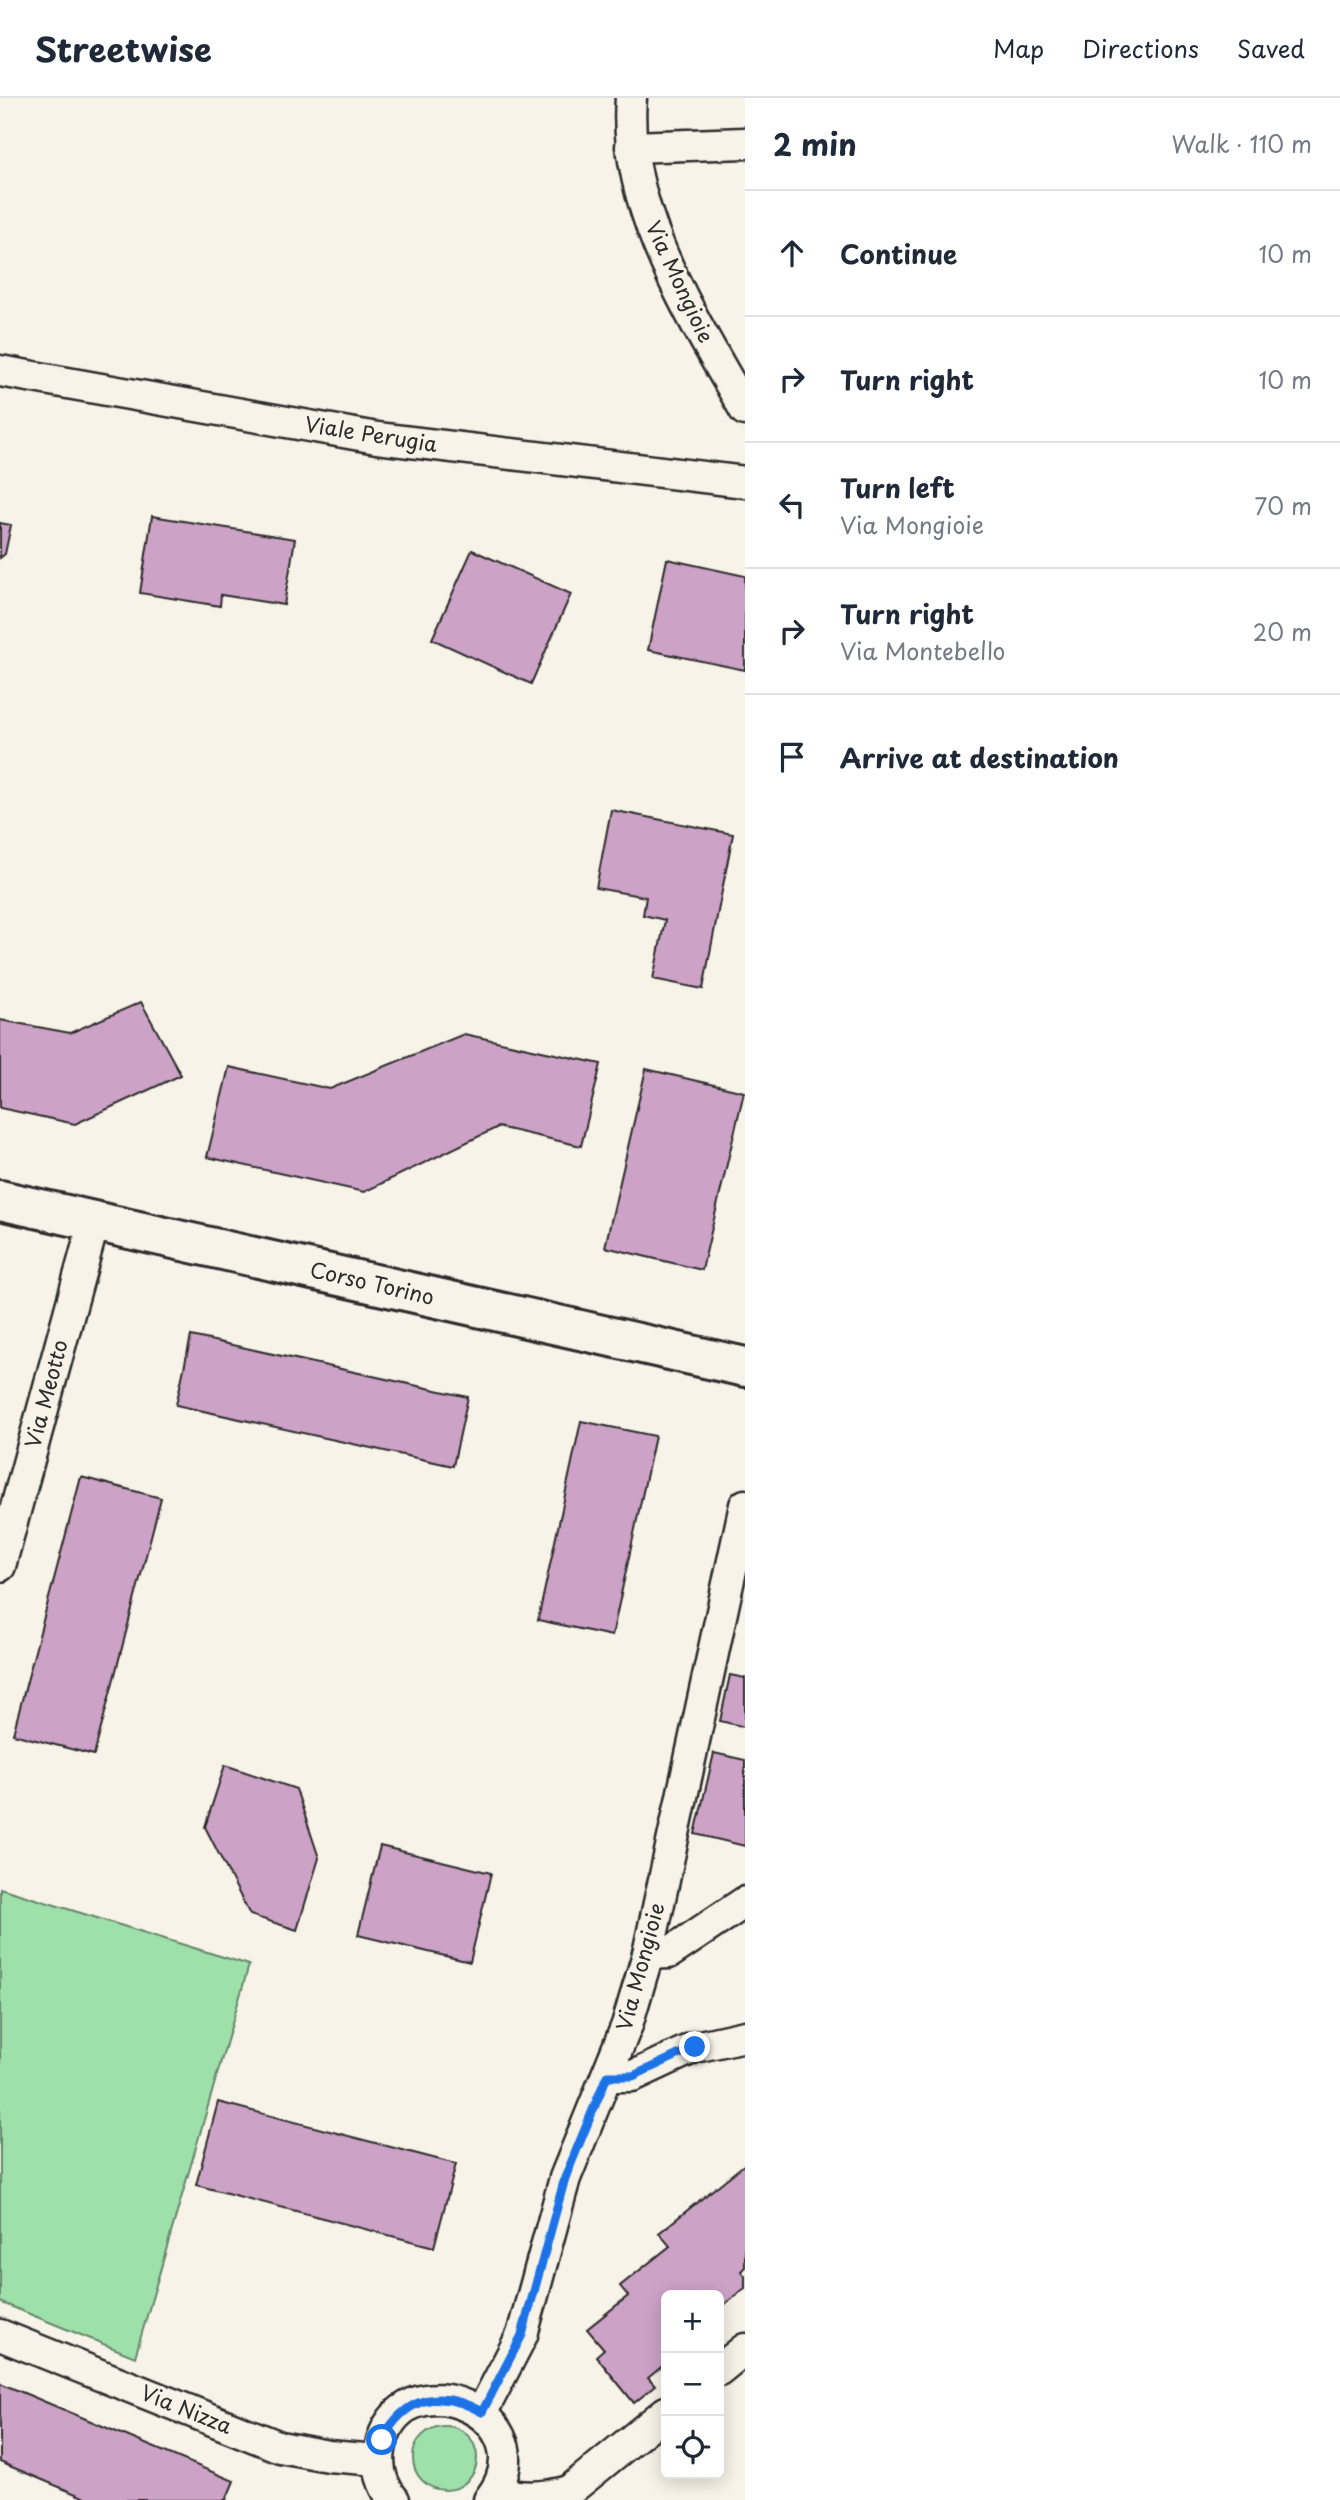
<!DOCTYPE html>
<html lang="en">
<head>
<meta charset="utf-8">
<style>
	:root { --surface:#fff; --page:#f6f6f7; --text:#1f2937; --muted:#747a83; --line:#e0e1e3 }
	body { margin:0; font-family:"Playpen Sans",sans-serif; background:var(--page); color:var(--text) }
	.controls { position:absolute; right:21px; bottom:21px; display:grid; overflow:hidden; border-radius:10px; box-shadow:0 4px 18px #0003 }
	.controls button { width:63px; height:63px; display:grid; place-items:center; padding:0; border:0; border-bottom:2px solid var(--line); background:var(--surface); color:var(--text); font:35px sans-serif }
	.stop { position:absolute; width:21px; height:21px; margin:-16px; border:5px solid #1a73e8; border-radius:50%; background:#fff }
	.stop.end { background:#1a73e8; border-color:#fff; box-shadow:0 2px 7px #0008 }
	.list { margin:0; padding:0; list-style:none }
	h2 { display:flex; justify-content:space-between; align-items:center; height:91px; margin:0; padding:0 28px; font-size:30px }
	h2 small { font-size:23px; font-weight:400; color:var(--muted) }
	.list li { display:grid; grid-template-columns:46px 1fr auto; gap:21px; align-items:center; box-sizing:border-box; height:126px; padding:0 28px; border-top:2px solid var(--line) }
	.list b { display:block; font-size:26px; white-space:nowrap }
	.list p { margin:0; font-size:23px; white-space:nowrap; color:var(--muted) }
	.list em { font-size:23px; font-style:normal; color:var(--muted) }
	.icon { flex:none; width:38px; height:38px; fill:none; stroke:currentColor; stroke-width:2; stroke-linecap:round; stroke-linejoin:round }
	.map { position:relative; flex:none; width:745px; height:2402px; overflow:hidden }
	header { display:flex; align-items:center; gap:42px; box-sizing:border-box; height:98px; padding:0 35px; background:var(--surface); border-bottom:2px solid var(--line) }
	header strong { font-size:33px }
	nav { display:flex; gap:38px; margin-inline-start:auto; font-size:24px }
	main { display:flex }
	aside { flex:1; background:var(--surface) }
	.map>svg:first-child { display:block }
	.green { fill:#9ee0aa; stroke:#64866a; stroke-width:2 }
	.building { fill:#cda2c7; stroke:#2b2b2b; stroke-width:2 }
	.lines { fill:none; stroke-linecap:round; stroke-linejoin:round }
	.minor-casing { stroke:#2b2b2b; stroke-width:35 }
	.primary-casing { stroke:#2b2b2b; stroke-width:44 }
	.minor { stroke:#f7f3e8; stroke-width:30 }
	.primary { stroke:#f7f3e8; stroke-width:38 }
	.route { stroke:#1a73e8; stroke-width:9 }
	.labels { text-anchor:middle; stroke-width:6; stroke-linejoin:round; paint-order:stroke }
	.street-label { font-size:21px; fill:#2b2b2b; stroke:#f7f3e8 }
</style>
</head>
<body>
<header>
<strong>Streetwise</strong>
<nav><a>Map</a><a>Directions</a><a>Saved</a></nav>
</header>
<main>
<div class="map">
<svg width="745" height="2402" viewBox="0 0 745 2402">
	<rect width="100%" height="100%" fill="#f7f3e8"/>
	<filter id="ink" filterUnits="userSpaceOnUse"><feTurbulence type="fractalNoise" baseFrequency=".0143" numOctaves="2"/><feDisplacementMap in="SourceGraphic" scale="14" xChannelSelector="R" yChannelSelector="G"/><feConvolveMatrix kernelMatrix="1 2 1 2 8 2 1 2 1" color-interpolation-filters="sRGB"/></filter>
	<g filter="url(#ink)">
		<!-- green -->
		<g class="green">
			<polygon points="0,1790 249,1867 135,2259 0,2204"/>
			<circle cx="445" cy="2360" r="32"/>
		</g>
		<!-- building -->
		<g class="building">
			<polygon points="152,418 295,441 284,507 221,497 220,508 140,495"/>
			<polygon points="0,425 11,427 5,456 0,460"/>
			<polygon points="472,452 571,496 531,586 432,541"/>
			<polygon points="667,461 745,478 745,572 648,552"/>
			<polygon points="611,712 733,736 703,891 653,881 665,822 643,817 646,799 596,790"/>
			<polygon points="141,904 181,977 75,1026 0,1010 0,922 70,935"/>
			<polygon points="464,936 601,966 581,1048 498,1029 364,1094 207,1059 229,969 330,991"/>
			<polygon points="646,971 744,994 702,1172 605,1149"/>
			<polygon points="191,1238 468,1299 453,1368 176,1307"/>
			<polygon points="581,1323 655,1338 612,1538 538,1522"/>
			<polygon points="81,1379 161,1400 94,1657 13,1636"/>
			<polygon points="730,1577 745,1580 745,1629 720,1623"/>
			<polygon points="714,1655 745,1662 745,1748 695,1736"/>
			<polygon points="225,1667 296,1691 319,1760 297,1832 250,1817 205,1729"/>
			<polygon points="380,1748 491,1775 470,1864 358,1837"/>
			<polygon points="218,2004 456,2066 434,2149 196,2087"/>
			<polygon points="745,2066 745,2169 741,2173 745,2178 745,2190 719,2211 719,2197 666,2197 666,2265 648,2280 655,2288 634,2305 596,2258 604,2251 587,2231 628,2198 620,2188 670,2148 659,2135"/>
			<polygon points="0,2285 234,2383 226,2402 90,2402 0,2364"/>
		</g>
		<g class="lines">
			<defs>
				<g id="minor">
					<path d="M631 0C622 110 693 220 745 312"/>
					<polyline points="631,49 745,45"/>
					<polyline points="0,273 377,340 745,384"/>
					<polyline points="0,1468 94,1124"/>
					<polyline points="648,1856 669,1855 745,1804"/>
					<polyline points="607,1978 633,1978 695,1949 745,1938"/>
					<polyline points="0,2237 280,2349 328,2358 378,2362"/>
					<polyline points="719,2272 745,2251"/>
					<polyline points="482,2314 522,2237 565,2080 627,1927 648,1856 745,1407"/>
					<path d="M495 2394C521 2400 542 2401 569 2393L666 2314"/>
					<path d="M394 2402C382 2388 377 2370 380 2352 397 2251 555 2318 489 2402"/>
				</g>
				<polyline id="primary" points="0,1102 745,1269"/>
			</defs>
			<!-- minor casing -->
			<use href="#minor" class="minor-casing"/>
			<!-- primary casing -->
			<use href="#primary" class="primary-casing"/>
			<!-- minor -->
			<use href="#minor" class="minor"/>
			<!-- primary -->
			<use href="#primary" class="primary"/>
		</g>
	</g>
	<g class="lines" filter="url(#ink)">
		<!-- route -->
		<path class="route" d="M382 2342C405 2299 439 2290 482 2314L522 2237 565 2080 607 1978H633L695 1949"/>
	</g>
	<g class="labels">
		<!-- street labels -->
		<g class="street-label">
			<text transform="translate(679 184) rotate(65)" y="7">Via Mongioie</text>
			<text transform="translate(371 337) rotate(9)" y="7">Viale Perugia</text>
			<text transform="translate(372 1186) rotate(13)" y="7">Corso Torino</text>
			<text transform="translate(47 1296) rotate(-75)" y="7">Via Meotto</text>
			<text transform="translate(641 1869) rotate(-75)" y="7">Via Mongioie</text>
			<text transform="translate(186 2312) rotate(22)" y="7">Via Nizza</text>
		</g>
	</g>
</svg>
<div class="controls">
<button>+</button>
<button>−</button>
<button><svg class="icon" aria-label="locate" viewBox="0 0 24 24"><circle cx="12" cy="12" r="6"/><path d="M12 2v4M12 18v4M2 12h4M18 12h4"/></svg></button>
</div>
<div class="stop" style="left:382px;top:2342px"></div>
<div class="stop end" style="left:695px;top:1949px"></div>
</div>
<aside>
<h2>2 min<small>Walk · 110 m</small></h2>
<ul class="list">
<li><svg class="icon" aria-label="ahead" viewBox="0 0 24 24"><path d="M12 20V5M6 11l6-6 6 6"/></svg><div><b>Continue</b></div><em>10 m</em></li>
<li><svg class="icon" aria-label="right" viewBox="0 0 24 24"><path d="M7 20v-9h11M14 6l5 5-5 5"/></svg><div><b>Turn right</b></div><em>10 m</em></li>
<li><svg class="icon" aria-label="left" viewBox="0 0 24 24"><path d="M17 20v-9H6M10 6l-5 5 5 5"/></svg><div><b>Turn left</b><p>Via Mongioie</p></div><em>70 m</em></li>
<li><svg class="icon" aria-label="right" viewBox="0 0 24 24"><path d="M7 20v-9h11M14 6l5 5-5 5"/></svg><div><b>Turn right</b><p>Via Montebello</p></div><em>20 m</em></li>
<li><svg class="icon" aria-label="arrive" viewBox="0 0 24 24"><path d="M6 21V4h12l-3 4 3 4H6"/></svg><div><b>Arrive at destination</b></div></li>
</ul>
</aside>
</main>
</body>
</html>
